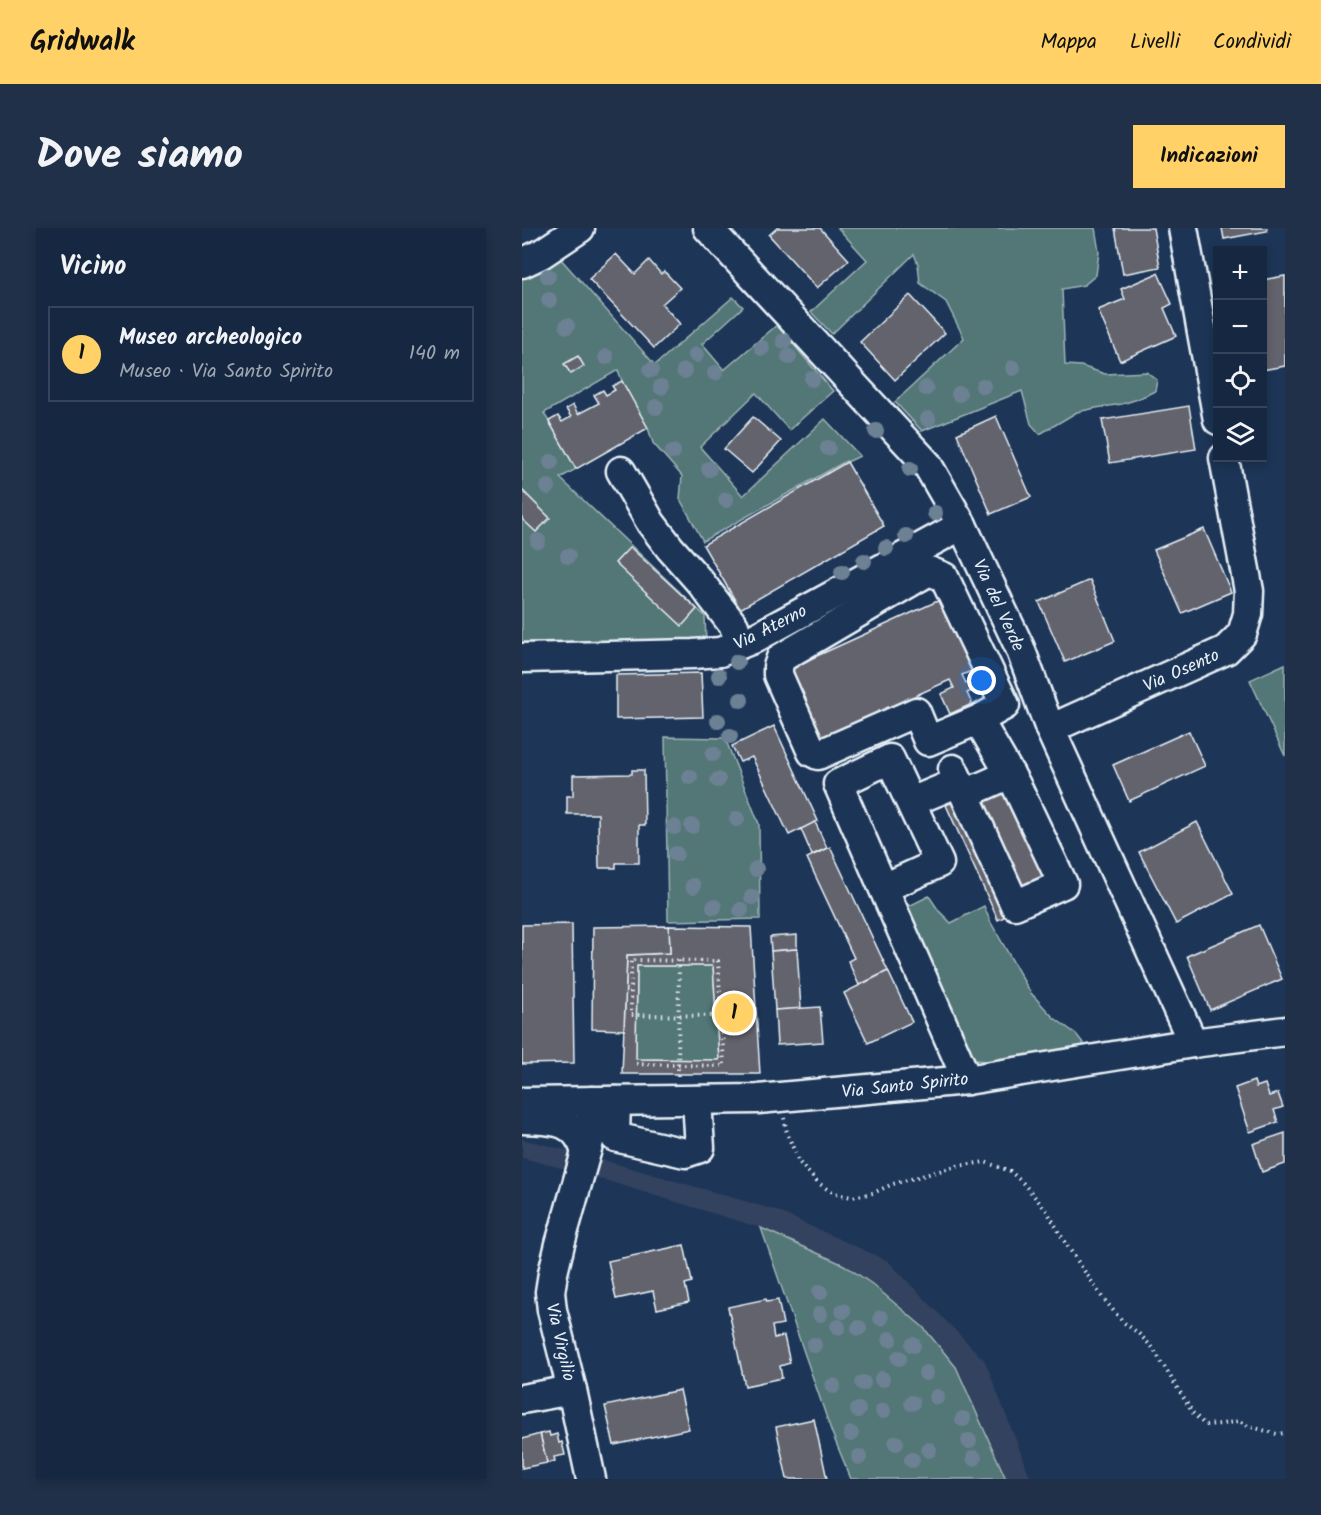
<!DOCTYPE html>
<html lang="it">
<head>
<meta charset="utf-8">
<style>
	:root { --surface:#162841; --page:#1f3048; --text:#f1f3f6; --muted:#9ea6b1; --line:#35445a; --accent:#ffd166 }
	body { margin:0; font-family:Kalam,sans-serif; background:var(--page); color:var(--text) }
	.controls { position:absolute; right:18px; top:18px; display:grid; overflow:hidden; border-radius:0px; box-shadow:0 3px 9px #0003 }
	.controls button { width:54px; height:54px; display:grid; place-items:center; padding:0; border:0; border-bottom:2px solid var(--line); background:var(--surface); color:var(--text); font:30px sans-serif }
	.you { position:absolute; left:460px; top:453px; width:21px; height:21px; margin:-15px; border:4px solid #fff; border-radius:50%; background:#1a73e8; box-shadow:0 0 0 9px #1a73e833 }
	.badge { display:grid; place-items:center; width:39px; height:39px; border-radius:50%; background:var(--accent); color:#111; font-size:20px; font-weight:700 }
	.pin { position:absolute; translate:-50% -50%; border:3px solid #fff; box-shadow:0 2px 6px #0006 }
	.list { margin:0; padding:0; list-style:none }
	h2 { display:flex; justify-content:space-between; align-items:center; height:78px; margin:0; padding:0 24px; font-size:26px }
	h2 small { font-size:20px; font-weight:400; color:var(--muted) }
	.list li { display:grid; grid-template-columns:39px 1fr auto; gap:18px; align-items:center; box-sizing:border-box; height:96px; margin:0 12px 12px; padding:0 12px; border:2px solid var(--line); border-radius:0px }
	.list b { display:block; font-size:22px; white-space:nowrap }
	.list p { margin:0; font-size:20px; white-space:nowrap; color:var(--muted) }
	.list em { font-size:20px; font-style:normal; color:var(--muted) }
	.icon { flex:none; width:33px; height:33px; fill:none; stroke:currentColor; stroke-width:2; stroke-linecap:round; stroke-linejoin:round }
	.map { position:relative; flex:none; width:763px; height:1251px; overflow:hidden; border-radius:0px }
	header { display:flex; align-items:center; gap:36px; box-sizing:border-box; height:84px; padding:0 30px; background:var(--accent); color:#111 }
	header strong { font-size:28px }
	nav { display:flex; gap:33px; margin-inline-start:auto; font-size:21px }
	.intro { display:flex; align-items:center; justify-content:space-between; box-sizing:border-box; height:144px; padding:0 36px }
	h1 { margin:0; font-size:42px }
	.button { padding:15px 27px; border-radius:0px; background:var(--accent); color:#111; font-size:21px; font-weight:700 }
	main { display:flex; gap:36px; padding:0 36px }
	aside { flex:1; background:var(--surface); border-radius:0px; box-shadow:0 3px 9px #0003 }
	.map>svg:first-child { display:block }
	.built { fill:#32435e }
	.green { fill:#537676; stroke:#9eb4b7; stroke-width:1.5 }
	.building { fill:#63646d; stroke:#e8f1f8; stroke-width:1.5; fill-rule:evenodd }
	.lines { fill:none; stroke-linecap:round; stroke-linejoin:round }
	.minor-casing { stroke:#e8f1f8; stroke-width:33 }
	.path { stroke:#e8f1f8; stroke-width:4; stroke-dasharray:1.5 4.5; stroke-linecap:butt }
	.minor { stroke:#1d3557; stroke-width:28 }
	.tree { fill:#6c8193 }
	.labels { text-anchor:middle; stroke-width:5; stroke-linejoin:round; paint-order:stroke }
	.street-label { font-size:18px; fill:#e8f1f8; stroke:#1d3557 }
</style>
</head>
<body>
<header>
<strong>Gridwalk</strong>
<nav><a>Mappa</a><a>Livelli</a><a>Condividi</a></nav>
</header>
<div class="intro"><h1>Dove siamo</h1><a class="button">Indicazioni</a></div>
<main>
<aside>
<h2>Vicino<small></small></h2>
<ul class="list">
<li><span class="badge">1</span><div><b>Museo archeologico</b><p>Museo · Via Santo Spirito</p></div><em>140 m</em></li>
</ul>
</aside>
<div class="map">
<svg width="763" height="1251" viewBox="0 0 763 1251">
	<rect width="100%" height="100%" fill="#1d3557"/>
	<filter id="ink" filterUnits="userSpaceOnUse"><feTurbulence type="fractalNoise" baseFrequency=".0167" numOctaves="2"/><feDisplacementMap in="SourceGraphic" scale="12" xChannelSelector="R" yChannelSelector="G"/><feConvolveMatrix kernelMatrix="1 2 1 2 8 2 1 2 1" color-interpolation-filters="sRGB"/></filter>
	<g filter="url(#ink)">
		<!-- built -->
		<polygon class="built" points="0,911 64,927 253,982 366,1033 463,1133 509,1251 484,1251 434,1139 401,1099 350,1056 322,1037 239,1000 59,945 0,930"/>
		<!-- green -->
		<g class="green">
			<polygon points="316,0 573,0 577,24 574,47 562,57 540,61 543,137 559,138 583,146 625,144 635,152 633,163 616,171 600,176 574,180 555,184 518,206 509,196 500,163 400,203 373,174 442,110 424,74 398,55 396,36 392,26 310,106 289,84 345,32"/>
			<polygon points="38,30 133,137 211,69 221,79 180,116 202,142 255,97 311,163 267,202 234,165 178,219 221,268 303,191 338,228 325,234 324,233 181,313 158,271 160,248 131,215 126,200 100,153 96,142 22,185 54,241 38,250 183,388 184,414 81,416 0,414 0,49"/>
			<polygon points="763,436 763,528 728,452"/>
			<polygon points="143,509 203,510 237,596 238,691 146,693"/>
			<polygon points="407,668 417,683 429,695 462,678 468,693 508,764 531,789 554,806 569,825 482,835 454,832 443,820 377,683"/>
			<polygon points="115,738 191,738 197,832 114,831"/>
			<polygon points="239,1000 322,1037 350,1056 401,1099 434,1139 484,1251 329,1251 310,1205"/>
		</g>
		<!-- building -->
		<g class="building">
			<polygon points="255,0 298,0 327,32 295,60 247,7"/>
			<polygon points="593,0 631,0 638,39 601,46"/>
			<polygon points="700,0 745,0 745,3 702,11"/>
			<polygon points="94,26 113,46 127,32 139,46 142,43 158,60 140,76 158,96 132,120 67,51"/>
			<polygon points="636,45 650,76 642,80 654,108 598,133 576,82 603,71 599,61"/>
			<polygon points="763,48 763,138 740,142 740,52"/>
			<polygon points="388,67 423,105 373,152 338,114"/>
			<polygon points="56,128 62,138 49,146 42,136"/>
			<polygon points="100,153 126,200 54,241 27,193 36,188 40,194 49,189 44,181 51,177 56,186 77,175 72,167 81,162 84,167 93,162 90,158"/>
			<polygon points="667,178 674,221 588,235 580,192"/>
			<polygon points="474,188 509,269 469,286 435,206"/>
			<polygon points="231,189 259,213 230,245 202,221"/>
			<polygon points="325,234 362,298 218,381 181,317"/>
			<polygon points="0,262 28,290 14,304 0,291"/>
			<polygon points="682,301 709,364 660,385 632,322"/>
			<polygon points="108,319 175,381 160,398 93,335"/>
			<polygon points="568,352 593,413 543,434 517,374"/>
			<polygon points="420,371 452,442 440,447 444,455 448,453 452,462 445,465 450,476 428,486 419,466 432,460 428,452 295,512 264,442"/>
			<polygon points="179,445 181,489 94,491 94,447"/>
			<polygon points="252,498 296,593 267,607 230,529 218,534 210,518"/>
			<polygon points="667,503 683,538 607,573 591,537"/>
			<polygon points="110,542 122,542 123,597 117,597 117,635 94,635 94,640 77,640 76,586 45,586 45,568 51,568 51,547 110,546"/>
			<polygon points="488,562 528,648 502,661 462,574"/>
			<polygon points="437,571 488,686 476,692 424,577"/>
			<polygon points="293,594 305,620 290,627 279,601"/>
			<polygon points="675,594 711,666 654,696 617,624"/>
			<polygon points="308,619 366,743 337,757 326,733 332,730 285,630"/>
			<polygon points="50,696 52,835 0,836 0,697"/>
			<polygon points="737,697 760,751 688,782 665,728"/>
			<path d="M147 698 229 699 238 846H100L105 727 148 725ZM115 738H191L197 832 114 831Z"/>
			<polygon points="147,698 148,725 105,727 102,802 70,801 71,699"/>
			<polygon points="275,707 275,721 249,723 248,709"/>
			<polygon points="275,721 279,781 253,782 249,723"/>
			<polygon points="366,743 390,794 346,815 322,765"/>
			<polygon points="298,779 301,814 255,817 253,782"/>
			<polygon points="732,853 734,859 743,856 747,868 756,865 761,879 752,882 756,894 728,904 713,860"/>
			<polygon points="763,905 763,936 740,944 731,916"/>
			<polygon points="162,1017 170,1054 163,1056 167,1074 135,1081 131,1063 94,1071 86,1033"/>
			<polygon points="244,1071 245,1074 256,1072 261,1096 250,1098 252,1110 262,1108 268,1135 258,1138 260,1150 223,1158 206,1079"/>
			<polygon points="158,1162 167,1201 92,1217 83,1178"/>
			<polygon points="292,1191 305,1251 265,1251 254,1199"/>
			<polygon points="27,1204 28,1208 35,1206 37,1215 40,1214 43,1227 32,1229 33,1233 25,1235 18,1206"/>
			<polygon points="18,1206 25,1235 0,1240 0,1211"/>
		</g>
		<g class="lines">
			<defs>
				<g id="minor">
					<polyline points="186,0 405,236 440,297 498,420 528,501 671,815"/>
					<polyline points="661,0 696,192"/>
					<polyline points="0,35 19,26 58,0"/>
					<polyline points="99,243 129,295 148,320 179,355 212,398 218,416"/>
					<polygon points="407,343 422,349 483,477 458,491 406,513 394,484 296,527 290,524 256,447 256,439 259,430"/>
					<polyline points="0,430 171,426 198,424 231,411 440,297"/>
					<polyline points="528,501 704,422 720,406 726,386 727,363 702,230"/>
					<polyline points="431,541 493,677 541,656 494,557 460,498 458,491"/>
					<polyline points="443,566 488,546"/>
					<polyline points="389,574 437,554"/>
					<polyline points="362,660 417,635 368,531 316,556 445,852"/>
					<polyline points="94,873 93,909 163,925 178,920 175,872"/>
					<polyline points="0,874 236,871 445,852 671,815 763,803"/>
					<path d="M0 891C30 892 54 890 64 924"/>
					<polyline points="0,1171 50,1162"/>
					<polyline points="69,1251 50,1162 30,1082 28,1064 31,1045 38,1016 68,910 70,873"/>
				</g>
			</defs>
			<!-- minor casing -->
			<use href="#minor" class="minor-casing"/>
			<!-- path -->
			<g class="path">
				<polyline points="114,836 202,838 196,733 109,732 109,787 200,788"/>
				<polyline points="156,848 157,731"/>
				<polyline points="262,890 265,905 277,934 295,954 308,963 319,967 330,969 351,965 371,956 435,938 463,934 488,943 501,955 525,983 544,1016 580,1069 601,1094 616,1105 630,1119 671,1185 683,1197 700,1196 717,1193 726,1198 755,1206 763,1205"/>
			</g>
			<!-- minor -->
			<use href="#minor" class="minor"/>
		</g>
		<!-- trees -->
		<g class="tree">
			<circle cx="26" cy="48" r="8"/>
			<circle cx="27" cy="72" r="8"/>
			<circle cx="45" cy="98" r="8"/>
			<circle cx="262" cy="113" r="8"/>
			<circle cx="240" cy="120" r="8"/>
			<circle cx="174" cy="127" r="8"/>
			<circle cx="84" cy="129" r="8"/>
			<circle cx="267" cy="129" r="8"/>
			<circle cx="491" cy="140" r="8"/>
			<circle cx="129" cy="142" r="8"/>
			<circle cx="162" cy="143" r="8"/>
			<circle cx="193" cy="145" r="8"/>
			<circle cx="290" cy="151" r="8"/>
			<circle cx="461" cy="158" r="8"/>
			<circle cx="139" cy="159" r="8"/>
			<circle cx="404" cy="160" r="8"/>
			<circle cx="437" cy="166" r="8"/>
			<circle cx="134" cy="179" r="8"/>
			<circle cx="406" cy="191" r="8"/>
			<circle cx="354" cy="203" r="8"/>
			<circle cx="306" cy="220" r="8"/>
			<circle cx="151" cy="224" r="8"/>
			<circle cx="29" cy="234" r="8"/>
			<circle cx="187" cy="241" r="8"/>
			<circle cx="388" cy="241" r="8"/>
			<circle cx="26" cy="259" r="8"/>
			<circle cx="204" cy="272" r="8"/>
			<circle cx="413" cy="285" r="8"/>
			<circle cx="384" cy="308" r="8"/>
			<circle cx="16" cy="313" r="8"/>
			<circle cx="364" cy="320" r="8"/>
			<circle cx="46" cy="328" r="8"/>
			<circle cx="342" cy="333" r="8"/>
			<circle cx="320" cy="344" r="8"/>
			<circle cx="215" cy="434" r="8"/>
			<circle cx="197" cy="448" r="8"/>
			<circle cx="219" cy="472" r="8"/>
			<circle cx="196" cy="493" r="8"/>
			<circle cx="208" cy="508" r="8"/>
			<circle cx="191" cy="526" r="8"/>
			<circle cx="168" cy="549" r="8"/>
			<circle cx="196" cy="552" r="8"/>
			<circle cx="215" cy="591" r="8"/>
			<circle cx="170" cy="598" r="8"/>
			<circle cx="152" cy="599" r="8"/>
			<circle cx="154" cy="626" r="8"/>
			<circle cx="234" cy="641" r="8"/>
			<circle cx="171" cy="658" r="8"/>
			<circle cx="230" cy="669" r="8"/>
			<circle cx="192" cy="679" r="8"/>
			<circle cx="219" cy="682" r="8"/>
			<circle cx="298" cy="1064" r="8"/>
			<circle cx="321" cy="1083" r="8"/>
			<circle cx="298" cy="1086" r="8"/>
			<circle cx="359" cy="1090" r="8"/>
			<circle cx="316" cy="1099" r="8"/>
			<circle cx="337" cy="1100" r="8"/>
			<circle cx="368" cy="1111" r="8"/>
			<circle cx="292" cy="1117" r="8"/>
			<circle cx="391" cy="1117" r="8"/>
			<circle cx="377" cy="1130" r="8"/>
			<circle cx="404" cy="1145" r="8"/>
			<circle cx="360" cy="1151" r="8"/>
			<circle cx="341" cy="1155" r="8"/>
			<circle cx="311" cy="1158" r="8"/>
			<circle cx="415" cy="1169" r="8"/>
			<circle cx="390" cy="1175" r="8"/>
			<circle cx="336" cy="1182" r="8"/>
			<circle cx="361" cy="1183" r="8"/>
			<circle cx="441" cy="1191" r="8"/>
			<circle cx="329" cy="1206" r="8"/>
			<circle cx="447" cy="1213" r="8"/>
			<circle cx="374" cy="1215" r="8"/>
			<circle cx="407" cy="1222" r="8"/>
			<circle cx="337" cy="1229" r="8"/>
			<circle cx="452" cy="1230" r="8"/>
			<circle cx="390" cy="1232" r="8"/>
		</g>
	</g>
	<g class="labels">
		<!-- street labels -->
		<g class="street-label">
			<text transform="translate(477 377) rotate(65)" y="6">Via del Verde</text>
			<text transform="translate(248 399) rotate(-27)" y="6">Via Aterno</text>
			<text transform="translate(659 442) rotate(-24)" y="6">Via Osento</text>
			<text transform="translate(383 857) rotate(-6)" y="6">Via Santo Spirito</text>
			<text transform="translate(39 1114) rotate(77)" y="6">Via Virgilio</text>
		</g>
	</g>
</svg>
<div class="controls">
<button>+</button>
<button>−</button>
<button><svg class="icon" aria-label="locate" viewBox="0 0 24 24"><circle cx="12" cy="12" r="6"/><path d="M12 2v4M12 18v4M2 12h4M18 12h4"/></svg></button>
<button><svg class="icon" aria-label="layers" viewBox="0 0 24 24"><path d="M12 4l9 5-9 5-9-5zM3 14l9 5 9-5"/></svg></button>
</div>
<div class="you"></div>
<div class="pin badge" style="left:212px;top:785px">1</div>
</div>
</main>
</body>
</html>
